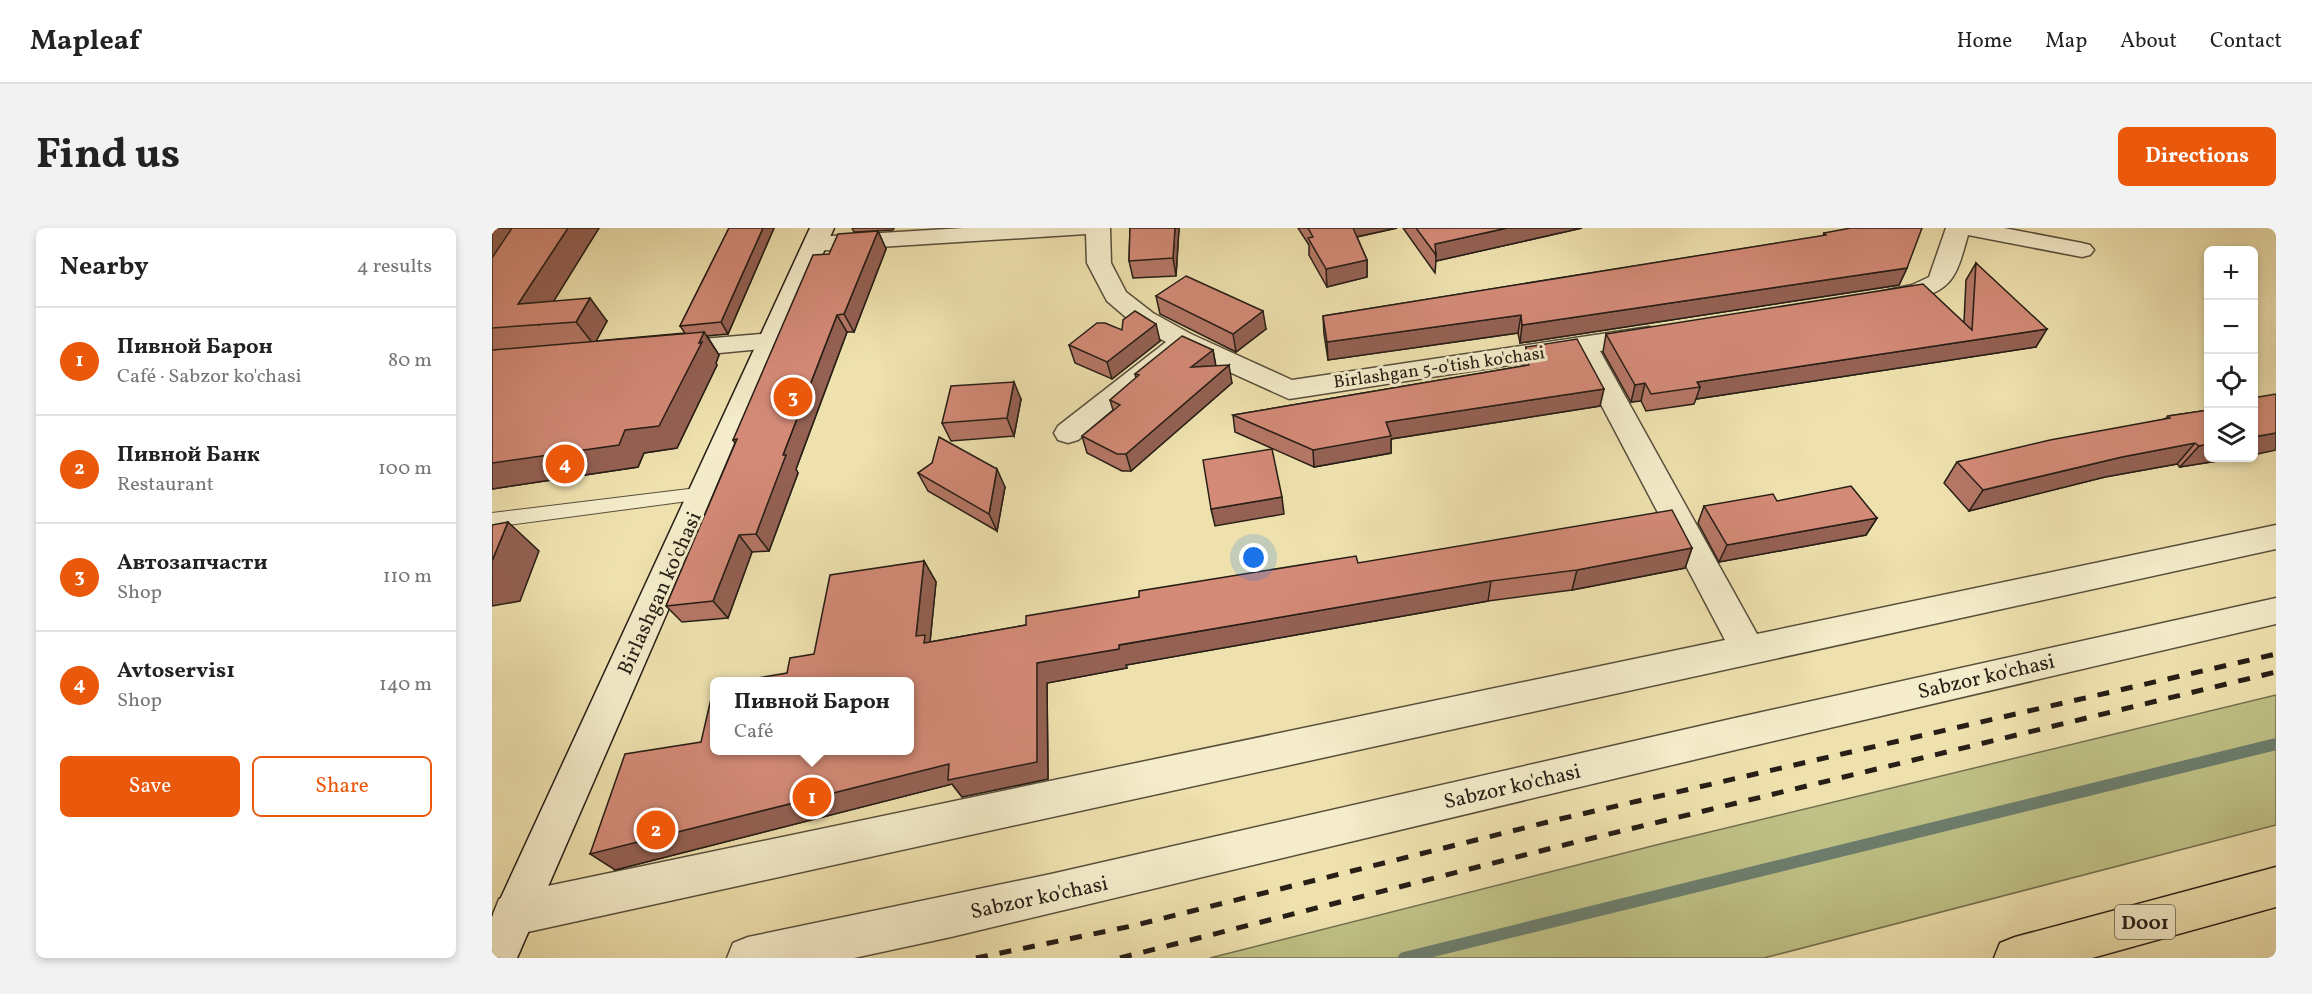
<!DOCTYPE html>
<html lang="en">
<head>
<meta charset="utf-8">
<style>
	:root { --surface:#fff; --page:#f2f2f2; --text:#222; --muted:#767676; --line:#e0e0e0; --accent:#ea580c }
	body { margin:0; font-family:Vollkorn,serif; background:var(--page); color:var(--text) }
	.controls { position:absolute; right:18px; top:18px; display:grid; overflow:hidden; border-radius:9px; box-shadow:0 3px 9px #0003 }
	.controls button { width:54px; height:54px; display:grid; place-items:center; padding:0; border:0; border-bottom:2px solid var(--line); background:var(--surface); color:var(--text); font:30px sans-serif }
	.you { position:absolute; left:762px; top:330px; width:21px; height:21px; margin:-15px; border:4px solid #fff; border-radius:50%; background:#1a73e8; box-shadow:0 0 0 9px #1a73e833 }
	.badge { display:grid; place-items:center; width:39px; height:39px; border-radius:50%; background:var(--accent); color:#fff; font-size:20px; font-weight:700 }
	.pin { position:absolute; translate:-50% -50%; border:3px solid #fff; box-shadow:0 2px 6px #0006 }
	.popup { position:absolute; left:218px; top:449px; width:204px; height:78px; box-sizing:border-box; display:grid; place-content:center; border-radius:9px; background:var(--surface); filter:drop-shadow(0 2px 4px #0005); font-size:20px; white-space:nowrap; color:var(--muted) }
	.popup b { font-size:22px; color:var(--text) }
	.popup::after { content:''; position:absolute; left:50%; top:100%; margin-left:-12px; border:12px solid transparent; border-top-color:var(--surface) }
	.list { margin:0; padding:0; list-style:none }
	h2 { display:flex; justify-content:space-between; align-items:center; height:78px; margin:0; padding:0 24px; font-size:26px }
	h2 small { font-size:20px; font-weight:400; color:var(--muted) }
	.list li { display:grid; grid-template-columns:39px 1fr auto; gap:18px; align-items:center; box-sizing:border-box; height:108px; padding:0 24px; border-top:2px solid var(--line) }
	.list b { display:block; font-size:22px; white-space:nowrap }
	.list p { margin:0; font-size:20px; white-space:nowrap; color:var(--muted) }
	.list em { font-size:20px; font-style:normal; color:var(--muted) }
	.actions { display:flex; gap:12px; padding:18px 24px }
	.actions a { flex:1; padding:14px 0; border:2px solid var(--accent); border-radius:9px; text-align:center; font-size:21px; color:var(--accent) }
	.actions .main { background:var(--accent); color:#fff }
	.icon { flex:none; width:33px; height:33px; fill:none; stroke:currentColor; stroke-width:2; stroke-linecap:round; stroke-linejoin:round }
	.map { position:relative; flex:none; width:1784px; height:730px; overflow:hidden; border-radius:9px }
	header { display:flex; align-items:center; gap:36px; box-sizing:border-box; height:84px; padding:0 30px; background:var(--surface); border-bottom:2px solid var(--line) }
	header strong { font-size:28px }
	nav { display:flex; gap:33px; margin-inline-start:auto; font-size:21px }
	.intro { display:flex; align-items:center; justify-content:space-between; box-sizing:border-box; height:144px; padding:0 36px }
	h1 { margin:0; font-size:42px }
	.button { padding:15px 27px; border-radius:9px; background:var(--accent); color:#fff; font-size:21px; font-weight:700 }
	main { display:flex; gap:36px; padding:0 36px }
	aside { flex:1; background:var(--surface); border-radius:9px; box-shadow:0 3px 9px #0003 }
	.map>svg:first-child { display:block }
	.green { fill:#bfc186; stroke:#73704e; stroke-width:1.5 }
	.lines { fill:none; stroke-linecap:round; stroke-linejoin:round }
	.stream { stroke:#6c7e6d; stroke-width:12 }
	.service-casing { stroke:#594f3c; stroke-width:2 }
	.minor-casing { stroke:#594f3c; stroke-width:3 }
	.tertiary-casing { stroke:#594f3c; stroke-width:3 }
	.secondary-casing { stroke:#271e16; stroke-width:3 }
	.trunk-casing { stroke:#271e16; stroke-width:3 }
	.service { fill:#f4ecca; fill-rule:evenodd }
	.minor { fill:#f4ecca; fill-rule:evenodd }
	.tertiary { fill:#f4ecca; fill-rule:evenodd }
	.secondary { fill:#f4ecca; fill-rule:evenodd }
	.trunk { fill:#eee1ae; fill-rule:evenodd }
	.rail { stroke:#271e16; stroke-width:5; stroke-dasharray:12 12; stroke-linecap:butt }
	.wall { fill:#b57766; stroke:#271e16; stroke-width:1.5 }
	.shaded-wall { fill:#946153; stroke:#271e16; stroke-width:1.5 }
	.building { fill:#d38a77; stroke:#271e16; stroke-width:1.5 }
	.labels { text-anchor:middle; stroke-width:6; stroke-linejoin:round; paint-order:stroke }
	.far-street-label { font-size:18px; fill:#271e16; stroke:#f4ecca }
	.shield { fill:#f4ecca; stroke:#645c4c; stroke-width:1.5 }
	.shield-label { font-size:20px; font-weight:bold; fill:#271e16 }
	.street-label { font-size:21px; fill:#271e16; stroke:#f4ecca }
</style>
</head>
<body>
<header>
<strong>Mapleaf</strong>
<nav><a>Home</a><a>Map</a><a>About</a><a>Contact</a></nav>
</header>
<div class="intro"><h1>Find us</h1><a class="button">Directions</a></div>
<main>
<aside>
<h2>Nearby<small>4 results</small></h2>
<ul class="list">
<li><span class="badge">1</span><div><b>Пивной Барон</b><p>Café · Sabzor ko'chasi</p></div><em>80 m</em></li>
<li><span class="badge">2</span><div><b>Пивной Банк</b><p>Restaurant</p></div><em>100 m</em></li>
<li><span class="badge">3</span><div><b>Автозапчасти</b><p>Shop</p></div><em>110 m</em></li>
<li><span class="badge">4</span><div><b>Avtoservis1</b><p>Shop</p></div><em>140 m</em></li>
</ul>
<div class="actions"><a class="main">Save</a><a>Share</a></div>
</aside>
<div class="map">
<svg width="1784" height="730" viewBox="0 0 1784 730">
	<rect width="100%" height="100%" fill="#eee1ae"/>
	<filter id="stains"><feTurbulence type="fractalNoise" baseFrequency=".00333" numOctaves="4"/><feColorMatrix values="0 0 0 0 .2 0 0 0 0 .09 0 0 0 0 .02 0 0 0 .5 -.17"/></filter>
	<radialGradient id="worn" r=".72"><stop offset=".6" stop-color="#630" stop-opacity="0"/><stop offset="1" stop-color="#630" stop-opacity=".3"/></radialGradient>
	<!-- green -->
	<polygon class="green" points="1784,467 1784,597 1272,730 718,730 1164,617"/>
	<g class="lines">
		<!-- stream -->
		<polyline class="stream" points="912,730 1784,516"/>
		<defs>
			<polygon id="service" points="213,259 219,260 222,265 219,270 0,299 0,285"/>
			<g id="minor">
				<polygon points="472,0 618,0 619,35 634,64 661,85 699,106 800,152 1157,99 1166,101 1170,107 1166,113 1108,123 1265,406 1784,297 1784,321 22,707 7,701 1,686 7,671 22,665 1233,412 1083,127 797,171 691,123 586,212 576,215 566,212 562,205 566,198 674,114 643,97 615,73 595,35 594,6 323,23 315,21 311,16 315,11 323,9"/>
				<path d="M1454 0H1512L1590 15 1598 17 1602 22 1598 27 1590 29 1476 7C1465 46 1462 63 1419 72 1407 75 1395 78 1382 75L1378 70 1382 65 1420 57 1437 49Z"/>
				<polygon points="280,105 289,107 293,113 289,119 175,130 166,128 162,122 166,116 175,114"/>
			</g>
			<polygon id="tertiary" points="1784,370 1784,396 1243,522 459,709 362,730 235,730 241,715 256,709 559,646 1243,490"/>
			<polygon id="secondary" points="318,0 342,0 25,730 0,730 0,689"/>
			<polygon id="trunk" points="1784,639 1784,679 1600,730 1502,730 1508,715 1523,709"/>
		</defs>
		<!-- service casing -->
		<use href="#service" class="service-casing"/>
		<!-- minor casing -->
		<use href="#minor" class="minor-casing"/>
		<!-- tertiary casing -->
		<use href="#tertiary" class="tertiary-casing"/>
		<!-- secondary casing -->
		<use href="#secondary" class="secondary-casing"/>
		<!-- trunk casing -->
		<use href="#trunk" class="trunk-casing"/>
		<!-- service -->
		<use href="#service" class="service"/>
		<!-- minor -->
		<use href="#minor" class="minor"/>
		<!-- tertiary -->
		<use href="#tertiary" class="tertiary"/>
		<!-- secondary -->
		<use href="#secondary" class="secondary"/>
		<!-- trunk -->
		<use href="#trunk" class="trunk"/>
		<!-- rail -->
		<g class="rail">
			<polyline points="484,730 640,698 1068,591 1784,426"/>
			<polyline points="628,730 1076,616 1784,444"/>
		</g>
	</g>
	<!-- wall -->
	<g class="wall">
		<polygon points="0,0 107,0 61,73 115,93 104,113 193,105 188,98 237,0 282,0 236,106 215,108 227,127 224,135 225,137 185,220 152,225 146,239 0,261"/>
		<polygon points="360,0 402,0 401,2 362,4"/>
		<polygon points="638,0 687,0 684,48 641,50 637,33"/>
		<polygon points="806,0 905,0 865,9 875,32 875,49 835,59 817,27 817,17"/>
		<polygon points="911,0 1090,0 944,33 943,45"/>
		<polygon points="386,3 394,21 362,104 355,104 304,241 306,245 277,323 260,324 236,390 190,394 174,378 243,215 241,212"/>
		<polygon points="1332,5 1415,40 1407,57 1028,115 1026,105 836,132 832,106 831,88 1331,8"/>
		<polygon points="1484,35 1544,119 1204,171 1202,176 1154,183 1149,173 1139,174 1111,124 1114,106 1472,94 1474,52"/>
		<polygon points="664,68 774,101 744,124 668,86"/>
		<polygon points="630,102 668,113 620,151 583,135 577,117"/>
		<polygon points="1034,119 1108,178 899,211 899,225 822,239 743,204 741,187 1031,138"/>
		<polygon points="721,122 724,138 740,155 639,243 630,243 595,225 590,208 621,182 618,172 644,150 643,146"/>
		<polygon points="529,171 522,208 459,213 450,195"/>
		<polygon points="1716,182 1716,230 1744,230 1688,239 1685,236 1613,249 1477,283 1452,255 1465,234 1673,191 1676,188"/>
		<polygon points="440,235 513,259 505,303 436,263 426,245"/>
		<polygon points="1285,273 1385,290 1374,307 1227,334 1206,295 1212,278"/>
		<polygon points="1200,320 1193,340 1080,362 996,373 634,437 635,440 555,455 556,551 470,569 460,556 123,642 209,514 295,445 322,426 432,333 444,354 438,414 534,397 866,335"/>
	</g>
	<!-- shaded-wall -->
	<g class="shaded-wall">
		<polygon points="0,0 24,0 0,36"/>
		<polygon points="76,0 107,0 47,97 26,76"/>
		<polygon points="271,0 282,0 236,106 229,94"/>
		<polygon points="683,0 687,0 684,48 681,30"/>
		<polygon points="858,0 905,0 859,10"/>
		<polygon points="1015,0 1090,0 944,33 943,16"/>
		<polygon points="386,3 394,21 362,104 352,86"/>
		<polygon points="875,32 875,49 835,59 834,41"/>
		<polygon points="1415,40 1407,57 1028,115 1030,97"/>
		<polygon points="98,70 115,93 102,117 84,94"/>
		<polygon points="771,83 774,101 744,124 741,106"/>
		<polygon points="345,87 355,104 304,241 306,245 277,323 264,306 291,227"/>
		<polygon points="1029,87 1026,105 836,132 835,114"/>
		<polygon points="664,96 668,113 620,151 615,134"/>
		<polygon points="1555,101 1544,119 1204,171 1208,159 1205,154"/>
		<polygon points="212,104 227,127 224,135 225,137 185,220 152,225 146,239 0,261 0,235 133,202 207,115"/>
		<polygon points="721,122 724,140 699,139"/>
		<polygon points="737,137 740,155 639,243 634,226"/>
		<polygon points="522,154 529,171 522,208 515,190"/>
		<polygon points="1153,155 1149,173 1139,174 1143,157"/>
		<polygon points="1112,161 1108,178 899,211 899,225 822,239 821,222 894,194"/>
		<polygon points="1784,205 1784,222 1761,227 1761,209"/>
		<polygon points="1703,215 1685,236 1613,249 1477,283 1491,262 1630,229"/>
		<polygon points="1716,216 1716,230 1744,230 1688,239 1707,218"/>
		<polygon points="505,241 513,259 505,303 497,286"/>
		<polygon points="790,269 792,286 723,298 719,281"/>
		<polygon points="1385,290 1374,307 1227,334 1235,317"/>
		<polygon points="16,294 47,323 28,373 0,378 0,333"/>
		<polygon points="247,307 260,324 236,390 221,373"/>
		<polygon points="1200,320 1193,340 1080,362 1085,342"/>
		<polygon points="432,333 444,354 438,414 446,426 424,408"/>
		<polygon points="999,353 996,373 634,437 635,440 555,455 556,551 470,569 460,556 123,642 98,626 545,435 627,417"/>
	</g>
	<!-- building -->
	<g class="building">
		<polygon points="20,0 76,0 26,76 98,70 84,94 0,100 0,30"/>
		<polygon points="237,0 271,0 229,94 188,98"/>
		<polygon points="638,0 683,0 681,30 637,33"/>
		<polygon points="816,0 861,0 875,32 834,41 816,10 821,9"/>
		<polygon points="924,0 1015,0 943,16 944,27"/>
		<polygon points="1359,0 1430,0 1415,40 1030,97 1029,87 835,114 831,88 1334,7 1332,5"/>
		<polygon points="386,3 352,86 345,87 291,227 294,227 264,306 247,307 221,373 174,378 245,211 241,212 321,27 337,26 346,6"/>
		<polygon points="1484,35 1555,101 1205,154 1208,159 1159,166 1153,155 1143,157 1114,106 1431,56 1480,102"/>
		<polygon points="694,48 771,83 741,106 664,68"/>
		<polygon points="643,83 664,96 615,134 577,117 605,95 613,95 630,102 631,92"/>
		<polygon points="212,104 207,115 210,114 167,198 133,202 127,217 0,235 0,122"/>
		<polygon points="690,108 721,122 699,139 737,137 634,226 625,226 590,208 628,177 618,172 647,147 643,146"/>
		<polygon points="1085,111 1112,161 894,194 899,208 821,222 741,187 1037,137 1034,119"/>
		<polygon points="522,154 515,190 450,195 459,158"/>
		<polygon points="1784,166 1784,205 1761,209 1761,170"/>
		<polygon points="1716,182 1716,216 1707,218 1703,215 1630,229 1491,262 1465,234 1558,212 1678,190 1676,188"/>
		<polygon points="447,209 505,241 497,286 426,245 440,235"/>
		<polygon points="780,221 790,269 719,281 711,232"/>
		<polygon points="1359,258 1385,290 1235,317 1212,278 1281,266 1285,273"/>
		<polygon points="1180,282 1200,320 1085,342 999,353 627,417 627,421 545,435 545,534 456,552 457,536 98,626 133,526 209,514 222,458 222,522 417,522 417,453 248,453 295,445 298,430 322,426 338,347 432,333 424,408 433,407 432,415 534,397 534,388 647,369 647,363 864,328 866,335"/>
		<polygon points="16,294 0,333 0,297"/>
	</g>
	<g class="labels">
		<!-- far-street labels -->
		<g class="far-street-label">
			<text transform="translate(947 139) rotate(-8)" y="6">Birlashgan 5-o'tish ko'chasi</text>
		</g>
		<!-- shield labels -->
		<rect class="shield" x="1623" y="677" width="60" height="34" rx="4.5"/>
		<g class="shield-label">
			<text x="1653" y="701">D001</text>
		</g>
		<!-- street labels -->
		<g class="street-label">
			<text transform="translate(167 365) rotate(-66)" y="7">Birlashgan ko'chasi</text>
			<text transform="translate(1494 448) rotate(-13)" y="7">Sabzor ko'chasi</text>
			<text transform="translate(1020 558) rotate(-13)" y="7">Sabzor ko'chasi</text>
			<text transform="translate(547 669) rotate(-12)" y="7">Sabzor ko'chasi</text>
		</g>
	</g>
	<rect width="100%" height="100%" filter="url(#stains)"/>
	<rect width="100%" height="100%" fill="url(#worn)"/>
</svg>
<div class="controls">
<button>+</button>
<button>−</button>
<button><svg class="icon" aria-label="locate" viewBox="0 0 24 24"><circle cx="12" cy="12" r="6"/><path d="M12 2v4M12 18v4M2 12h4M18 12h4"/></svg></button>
<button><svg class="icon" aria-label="layers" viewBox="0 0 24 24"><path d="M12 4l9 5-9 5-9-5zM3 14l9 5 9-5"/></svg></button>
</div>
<div class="you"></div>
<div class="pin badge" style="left:320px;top:569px">1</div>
<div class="popup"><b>Пивной Барон</b>Café</div>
<div class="pin badge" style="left:164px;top:602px">2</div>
<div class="pin badge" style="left:301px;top:169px">3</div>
<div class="pin badge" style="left:73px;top:236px">4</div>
</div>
</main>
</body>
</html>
